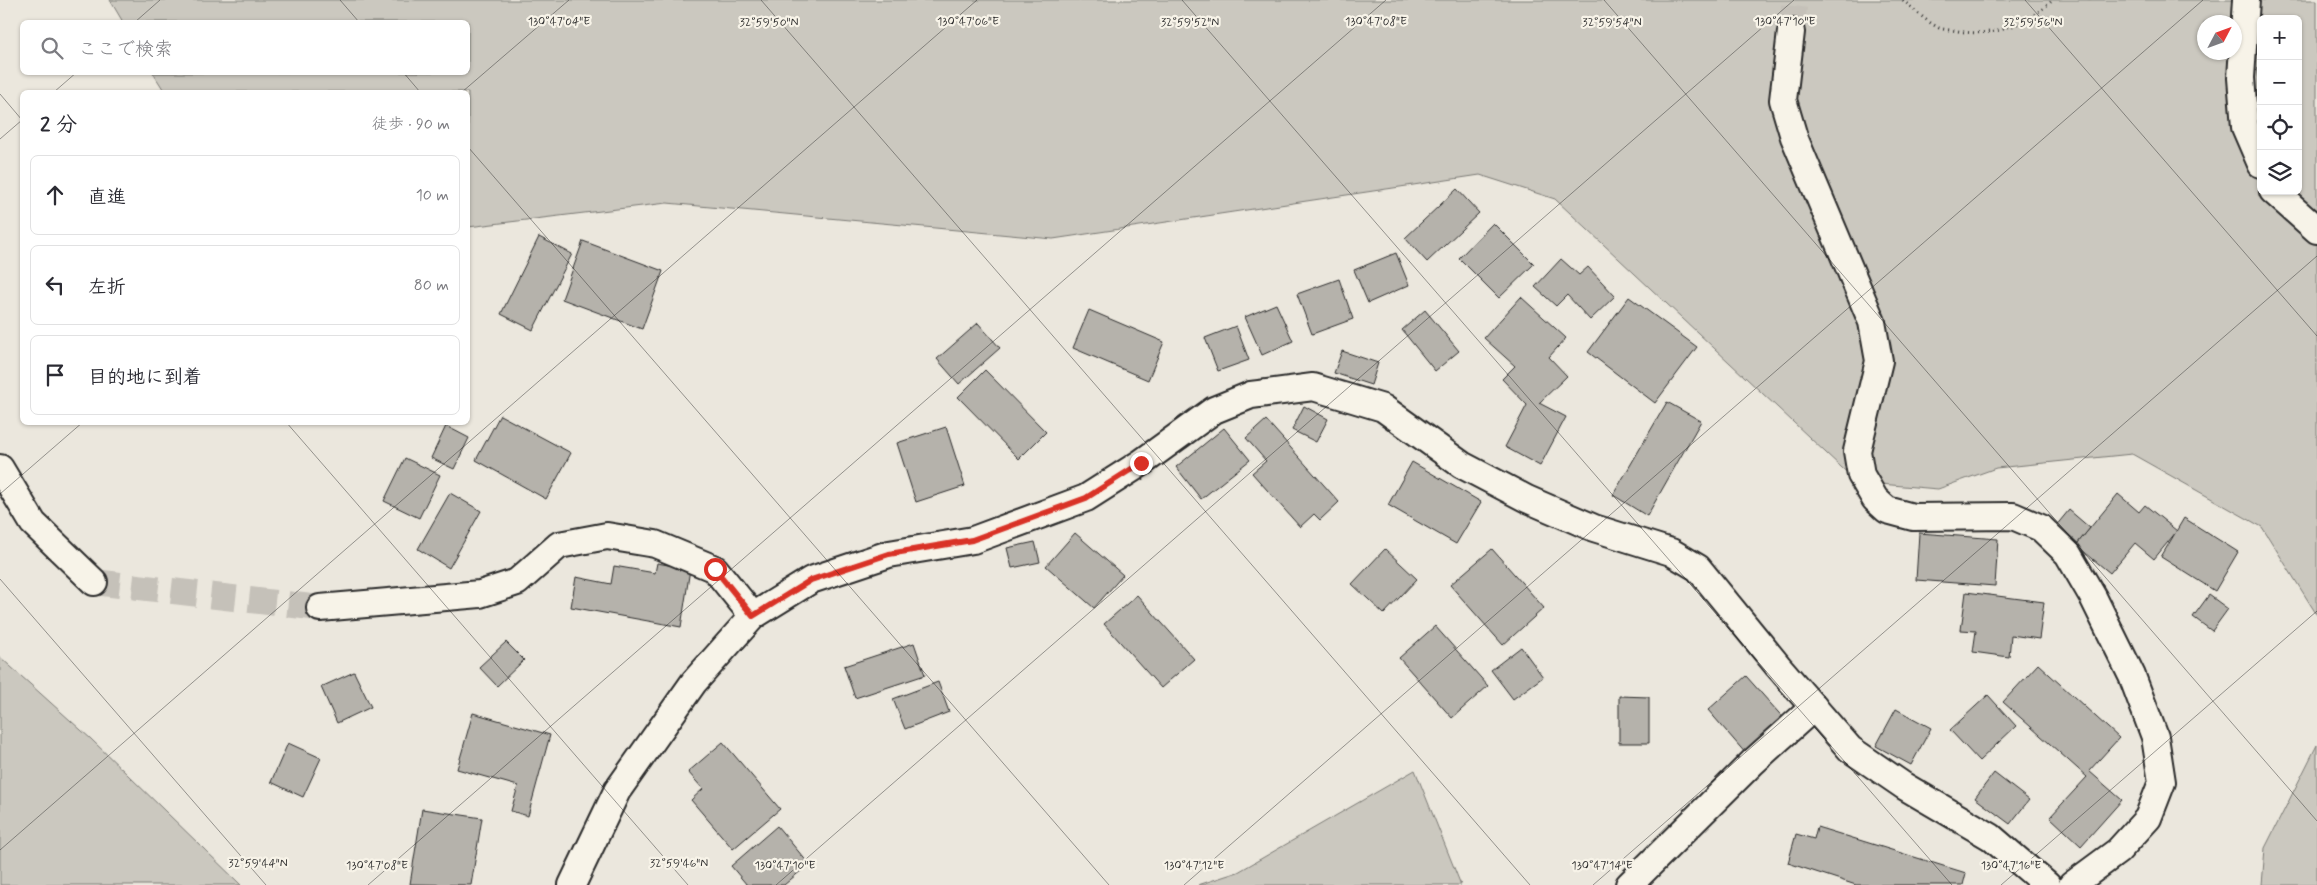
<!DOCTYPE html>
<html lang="ja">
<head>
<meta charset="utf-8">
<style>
	:root { --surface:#fff; --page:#f7f7f7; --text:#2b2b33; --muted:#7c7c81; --line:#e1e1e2 }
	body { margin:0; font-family:Mynerve,"Klee One",sans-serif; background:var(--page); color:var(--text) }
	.controls { position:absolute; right:15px; top:15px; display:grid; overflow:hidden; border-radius:8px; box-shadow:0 1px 4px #0004 }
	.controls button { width:45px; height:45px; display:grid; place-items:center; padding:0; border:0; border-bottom:1px solid var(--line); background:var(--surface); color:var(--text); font:25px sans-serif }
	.compass { position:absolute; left:2197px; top:15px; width:45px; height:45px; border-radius:50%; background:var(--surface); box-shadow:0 1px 4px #0004; rotate:49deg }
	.stop { position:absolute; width:15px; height:15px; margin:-11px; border:4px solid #d93025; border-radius:50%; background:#fff }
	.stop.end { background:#d93025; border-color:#fff; box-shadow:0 1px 5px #0008 }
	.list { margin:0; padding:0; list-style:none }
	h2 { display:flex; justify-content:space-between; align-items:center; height:65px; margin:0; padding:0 20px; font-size:21px }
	h2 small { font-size:16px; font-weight:400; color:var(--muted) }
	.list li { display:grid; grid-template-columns:32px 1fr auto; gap:15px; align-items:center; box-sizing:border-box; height:80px; margin:0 10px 10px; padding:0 10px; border:1px solid var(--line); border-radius:8px }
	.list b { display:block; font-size:19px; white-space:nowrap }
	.list em { font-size:16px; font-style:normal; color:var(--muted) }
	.icon { flex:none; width:28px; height:28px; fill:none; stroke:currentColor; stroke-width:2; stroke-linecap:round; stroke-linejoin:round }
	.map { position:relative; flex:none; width:2317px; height:885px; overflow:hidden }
	.search { position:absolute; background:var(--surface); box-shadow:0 1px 4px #0004; left:20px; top:20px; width:450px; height:55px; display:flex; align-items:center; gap:12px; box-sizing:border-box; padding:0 18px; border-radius:8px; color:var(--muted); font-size:19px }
	.panel { position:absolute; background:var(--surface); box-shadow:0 1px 4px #0004; left:20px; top:90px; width:450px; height:335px; border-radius:8px }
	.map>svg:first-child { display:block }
	.green { fill:#cbc8bf; stroke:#7b7a75; fill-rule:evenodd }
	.building { fill:#b5b2ab; stroke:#2b2b2b }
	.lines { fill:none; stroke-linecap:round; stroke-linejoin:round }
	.street-tunnel { stroke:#c5c1b9; stroke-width:26; stroke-dasharray:26 13; stroke-linecap:butt }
	.street-casing { stroke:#2b2b2b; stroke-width:30 }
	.path { stroke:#2b2b2b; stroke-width:3; stroke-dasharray:1 4; stroke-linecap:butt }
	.street { stroke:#f7f3e8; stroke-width:26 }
	.route { stroke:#d93025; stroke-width:6 }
	.ticks { fill:none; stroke:#2b2b2b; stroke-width:1; stroke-opacity:0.45 }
	.ticks-label { font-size:12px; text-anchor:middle; fill:#2b2b2b; stroke:#f7f3e8; stroke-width:4.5; stroke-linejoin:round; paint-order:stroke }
</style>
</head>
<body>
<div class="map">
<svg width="2317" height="885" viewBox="0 0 2317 885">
	<rect width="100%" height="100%" fill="#ebe7dd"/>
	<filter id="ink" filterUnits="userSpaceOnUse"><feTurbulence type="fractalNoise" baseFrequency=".02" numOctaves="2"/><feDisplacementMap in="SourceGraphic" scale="10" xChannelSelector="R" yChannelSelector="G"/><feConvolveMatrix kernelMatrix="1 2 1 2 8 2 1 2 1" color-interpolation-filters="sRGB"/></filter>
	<g filter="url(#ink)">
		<!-- green -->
		<g class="green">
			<path d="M110 0H2317V615L2262 527 2132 454 1996 468 1938 489 1857 482 1555 199 1480 175 1053 239 667 203 468 227V92H165L153 73 468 72V22H123ZM2261 19H2298V191H2261ZM2204 22H2234V52H2204Z"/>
			<polygon points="0,657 91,739 241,885 0,885"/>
			<polygon points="2317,745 2317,885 2262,885 2265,848"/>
			<polygon points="1415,770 1461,885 1198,885 1238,872"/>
		</g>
		<!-- building -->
		<g class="building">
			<polygon points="1457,189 1479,213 1427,262 1405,238"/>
			<polygon points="1493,223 1534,264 1499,298 1459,258"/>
			<polygon points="539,237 572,254 533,330 501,314"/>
			<polygon points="583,241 663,271 642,329 562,299"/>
			<polygon points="1396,253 1409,285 1368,303 1354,270"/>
			<polygon points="1561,259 1579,275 1588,267 1615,296 1590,320 1567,295 1556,306 1535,287"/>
			<polygon points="1339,279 1353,319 1312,334 1297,294"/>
			<polygon points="1521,297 1566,338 1549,357 1567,376 1539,403 1566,417 1540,466 1505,447 1527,405 1502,379 1515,366 1484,338"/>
			<polygon points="1629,297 1697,347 1655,403 1588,352"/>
			<polygon points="1276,304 1293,341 1262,355 1245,317"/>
			<polygon points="1089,310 1164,342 1148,380 1073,348"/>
			<polygon points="1425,310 1459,351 1435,371 1402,330"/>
			<polygon points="978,323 1000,348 959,384 937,359"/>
			<polygon points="1236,326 1249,360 1218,371 1205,338"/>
			<polygon points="1342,351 1378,363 1371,385 1334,373"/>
			<polygon points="985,370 1046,432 1019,459 958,397"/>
			<polygon points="1667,402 1701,421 1647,516 1613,495"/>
			<polygon points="1304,406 1328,419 1316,442 1292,430"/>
			<polygon points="500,415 571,453 546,499 476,460"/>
			<polygon points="1266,420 1339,502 1320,520 1314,514 1300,527 1252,473 1266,461 1246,438"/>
			<polygon points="446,426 469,438 454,469 431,458"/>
			<polygon points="946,427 965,486 916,502 897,443"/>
			<polygon points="1224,428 1250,460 1201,499 1176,467"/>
			<polygon points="405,458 440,475 419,518 384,501"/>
			<polygon points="1412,462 1481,502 1456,544 1388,505"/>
			<polygon points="450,493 481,511 449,568 418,549"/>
			<polygon points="2118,494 2139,512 2145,505 2177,531 2154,559 2135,543 2110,573 2076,545"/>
			<polygon points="2069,510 2090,528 2077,544 2055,527"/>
			<polygon points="2184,518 2238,552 2215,591 2161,557"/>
			<polygon points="1075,533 1123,575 1094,608 1046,566"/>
			<polygon points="1919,533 1998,539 1995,586 1916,580"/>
			<polygon points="1035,542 1040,562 1012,568 1007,548"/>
			<polygon points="1385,549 1417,579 1384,614 1352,584"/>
			<polygon points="1492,549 1544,608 1503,645 1450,585"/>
			<polygon points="657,563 690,569 681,627 571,607 576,577 611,584 614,566 655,573"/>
			<polygon points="1966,592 2044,602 2039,639 2011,635 2009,657 1973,652 1976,631 1961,630"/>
			<polygon points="1137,595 1194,659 1161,688 1104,624"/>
			<polygon points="2209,595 2228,609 2212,631 2193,617"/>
			<polygon points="1435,626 1488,686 1452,718 1399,658"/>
			<polygon points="506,642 524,660 497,686 479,667"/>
			<polygon points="914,643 925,675 855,698 844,666"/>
			<polygon points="1521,647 1543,677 1513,699 1491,670"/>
			<polygon points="2038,664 2119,738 2089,771 2122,800 2081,846 2050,817 2087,777 2003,702"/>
			<polygon points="354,672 371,707 337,723 321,687"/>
			<polygon points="1746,676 1786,721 1747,755 1708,710"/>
			<polygon points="938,682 949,712 905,729 893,699"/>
			<polygon points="1988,695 2016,726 1979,761 1950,730"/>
			<polygon points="1619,696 1649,697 1649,743 1619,743"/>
			<polygon points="1896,709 1931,728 1911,765 1876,746"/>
			<polygon points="473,713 550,735 528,816 511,811 518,786 457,769"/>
			<polygon points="723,742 780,809 733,849 691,800 703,789 688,772"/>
			<polygon points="288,743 321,758 303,797 271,782"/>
			<polygon points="1994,773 2029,800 2010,824 1975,798"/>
			<polygon points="422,809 482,818 471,885 410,884"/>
			<polygon points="777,826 809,864 784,885 747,885 731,866"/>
			<polygon points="1817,827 1966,873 1963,885 1856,885 1788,863 1796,834 1814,839"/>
		</g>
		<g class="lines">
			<!-- street-tunnel -->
			<g class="street-tunnel">
				<polyline points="1791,32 1795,0"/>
				<polyline points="94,582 320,608"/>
			</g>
			<defs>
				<g id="street">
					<polyline points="2246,0 2241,78 2245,127 2261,164"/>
					<polyline points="1791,32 1783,100 1794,137 1872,322 1879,361 1857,451 1861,475 1875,499 1887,510 1913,517 2013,516 2041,528 2068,554 2093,597 2132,676 2155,737 2162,782 2148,818 2118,851 2072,885"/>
					<polyline points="2273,191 2317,230"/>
					<polyline points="0,468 33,523 94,582"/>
					<polyline points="320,608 480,594 517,582 559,545 607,536 655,544 715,569 753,616"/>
					<polyline points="572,885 617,791 694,682 753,616 811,580 889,554 973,540 1086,498 1141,463 1214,410 1251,395 1313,387 1383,408 1462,465 1527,499 1594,528 1671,552 1698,568 1778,666 1850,749 1904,786 1991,837 2047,885"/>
					<polyline points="1629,885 1753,762 1814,707"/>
				</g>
			</defs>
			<!-- street casing -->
			<use href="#street" class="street-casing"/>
			<!-- path -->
			<path class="path" d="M1903 0C1914 10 1926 21 1939 28 1945 30 1952 30 1958 31 1995 38 2026 24 2053 0"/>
			<!-- street -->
			<use href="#street" class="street"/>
		</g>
	</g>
	<g class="lines" filter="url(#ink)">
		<!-- route -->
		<polyline class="route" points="715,569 753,616 811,580 889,554 972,540 1086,498 1141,463"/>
	</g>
	<!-- ticks -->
	<path class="ticks" d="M340 0 359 22M761 0 1530 885M1182 0 1952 885M1604 0 2317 821M2025 0 2317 336M135 22 160 0M403 72 420 92M54 92 77 72M462 92 569 0M0 94 22 120M0 139 22 120M468 147 1109 885M286 422 688 885M0 494 83 422M0 579 266 885M0 850 977 0M368 885 1386 0M776 885 1794 0M1184 885 2203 0M1593 885 2317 256M2001 885 2317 611"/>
	<g class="ticks-label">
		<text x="559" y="25">130°47'04"E</text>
		<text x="968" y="25">130°47'06"E</text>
		<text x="1376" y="25">130°47'08"E</text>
		<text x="1785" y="25">130°47'10"E</text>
		<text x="769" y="26">32°59'50"N</text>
		<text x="1612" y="26">32°59'54"N</text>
		<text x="2033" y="26">32°59'56"N</text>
		<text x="1190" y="26">32°59'52"N</text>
		<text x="258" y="867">32°59'44"N</text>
		<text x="679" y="867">32°59'46"N</text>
		<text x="377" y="869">130°47'08"E</text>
		<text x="785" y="869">130°47'10"E</text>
		<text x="1194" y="869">130°47'12"E</text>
		<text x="1602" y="869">130°47'14"E</text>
		<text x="2011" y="869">130°47'16"E</text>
	</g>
</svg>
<div class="controls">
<button>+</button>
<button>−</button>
<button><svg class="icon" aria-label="locate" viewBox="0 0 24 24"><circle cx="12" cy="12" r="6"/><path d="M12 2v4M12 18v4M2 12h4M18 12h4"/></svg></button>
<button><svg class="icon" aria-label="layers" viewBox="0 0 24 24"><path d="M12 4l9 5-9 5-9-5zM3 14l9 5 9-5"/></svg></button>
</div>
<svg class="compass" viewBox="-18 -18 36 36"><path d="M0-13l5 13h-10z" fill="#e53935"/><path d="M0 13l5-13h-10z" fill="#7c7c81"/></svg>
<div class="stop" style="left:715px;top:569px"></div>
<div class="stop end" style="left:1141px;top:463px"></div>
<div class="search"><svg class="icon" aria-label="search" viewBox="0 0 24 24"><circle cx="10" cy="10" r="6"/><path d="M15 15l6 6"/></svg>ここで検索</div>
<section class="panel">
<h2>2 分<small>徒歩 · 90 m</small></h2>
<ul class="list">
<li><svg class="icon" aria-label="ahead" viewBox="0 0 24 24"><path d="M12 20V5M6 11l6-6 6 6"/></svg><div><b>直進</b></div><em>10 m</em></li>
<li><svg class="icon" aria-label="left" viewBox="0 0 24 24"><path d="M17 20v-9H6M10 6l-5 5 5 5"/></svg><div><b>左折</b></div><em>80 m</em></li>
<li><svg class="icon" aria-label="arrive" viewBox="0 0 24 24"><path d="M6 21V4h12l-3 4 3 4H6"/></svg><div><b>目的地に到着</b></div></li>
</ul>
</section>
</div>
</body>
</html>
